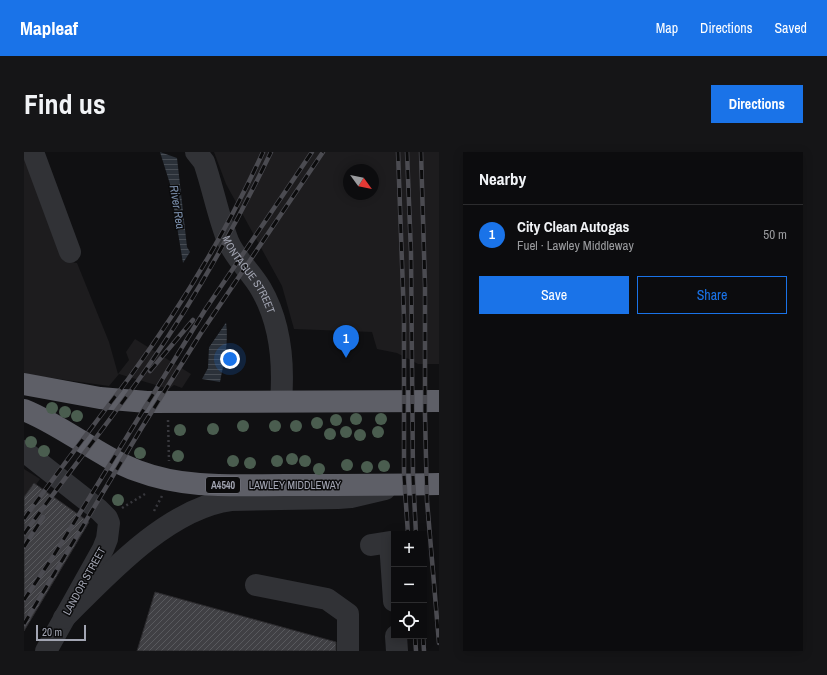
<!DOCTYPE html>
<html lang="en">
<head>
<meta charset="utf-8">
<style>
	:root { --surface:#0c0c0e; --page:#151517; --text:#f1f3f6; --muted:#9a9b9e; --line:#2c2c2e; --accent:#1a73e8 }
	body { margin:0; font-family:"Archivo Narrow",sans-serif; background:var(--page); color:var(--text) }
	.controls { position:absolute; right:12px; bottom:12px; display:grid; overflow:hidden; border-radius:0px; box-shadow:0 2px 10px #0003 }
	.controls button { width:36px; height:36px; display:grid; place-items:center; padding:0; border:0; border-bottom:1px solid var(--line); background:var(--surface); color:var(--text); font:20px sans-serif }
	.compass { position:absolute; left:319px; top:12px; width:36px; height:36px; border-radius:50%; background:var(--surface); box-shadow:0 2px 10px #0003; rotate:123deg }
	.scale { position:absolute; left:12px; bottom:10px; width:50px; box-sizing:border-box; padding-left:4px; border:2px solid #a2a5b2; border-top:0; font-size:11px; line-height:14px; white-space:nowrap; color:#a2a5b2; -webkit-text-stroke:3px #0b0b0c; paint-order:stroke }
	.you { position:absolute; left:206px; top:207px; width:14px; height:14px; margin:-10px; border:3px solid #fff; border-radius:50%; background:#1a73e8; box-shadow:0 0 0 6px #1a73e833 }
	.badge { display:grid; place-items:center; width:26px; height:26px; border-radius:50%; background:var(--accent); color:#fff; font-size:13px; font-weight:700 }
	.pin { position:absolute; translate:-50% -33px; filter:drop-shadow(0 1px 2px #0008) }
	.pin::after { content:''; position:absolute; top:21px; width:14px; height:12px; background:inherit; clip-path:polygon(0 0,100% 0,50% 100%) }
	.list { margin:0; padding:0; list-style:none }
	h2 { display:flex; justify-content:space-between; align-items:center; height:52px; margin:0; padding:0 16px; font-size:17px }
	h2 small { font-size:13px; font-weight:400; color:var(--muted) }
	.list li { display:grid; grid-template-columns:26px 1fr auto; gap:12px; align-items:center; box-sizing:border-box; height:60px; padding:0 16px; border-top:1px solid var(--line) }
	.list b { display:block; font-size:15px; white-space:nowrap }
	.list p { margin:0; font-size:13px; white-space:nowrap; color:var(--muted) }
	.list em { font-size:13px; font-style:normal; color:var(--muted) }
	.actions { display:flex; gap:8px; padding:12px 16px }
	.actions a { flex:1; padding:9px 0; border:1px solid var(--accent); border-radius:0px; text-align:center; font-size:14px; color:var(--accent) }
	.actions .main { background:var(--accent); color:#fff }
	.icon { flex:none; width:22px; height:22px; fill:none; stroke:currentColor; stroke-width:2; stroke-linecap:round; stroke-linejoin:round }
	.map { position:relative; flex:none; width:415px; height:499px; overflow:hidden; border-radius:0px }
	header { display:flex; align-items:center; gap:24px; box-sizing:border-box; height:56px; padding:0 20px; background:var(--accent); color:#fff }
	header strong { font-size:19px }
	nav { display:flex; gap:22px; margin-inline-start:auto; font-size:14px }
	.intro { display:flex; align-items:center; justify-content:space-between; box-sizing:border-box; height:96px; padding:0 24px }
	h1 { margin:0; font-size:28px }
	.button { padding:10px 18px; border-radius:0px; background:var(--accent); color:#fff; font-size:14px; font-weight:700 }
	main { display:flex; gap:24px; padding:0 24px }
	aside { flex:1; background:var(--surface); border-radius:0px; box-shadow:0 2px 10px #0003 }
	.map>svg:first-child { display:block }
	.built { fill:#1d1c1e; fill-rule:evenodd }
	.water { fill:url(#water-rules) }
	.pier { fill:#101012 }
	.building { fill:url(#building-hatch); stroke:#2b2a2d }
	.lines { fill:none; stroke-linecap:round; stroke-linejoin:round }
	.path { stroke:#38383d; stroke-width:2.5; stroke-dasharray:2 3; stroke-linecap:butt }
	.minor { stroke:#313236; stroke-width:22 }
	.highway { stroke:#5e5f67; stroke-width:22 }
	.rail-casing { stroke:#4b4b51; stroke-width:4.5 }
	.rail { stroke:#0b0b0c; stroke-width:3; stroke-dasharray:9; stroke-linecap:butt }
	.tree { fill:#4a5d4f }
	.labels { text-anchor:middle; stroke-width:3; stroke-linejoin:round; paint-order:stroke }
	.shield { fill:#0b0b0c; stroke:#757780; stroke-width:1 }
	.shield-label { font-size:10px; font-weight:bold; fill:#a2a5b2 }
	.street-label { font-size:11px; fill:#a2a5b2; stroke:#0b0b0c }
	.water-label { font-size:12px; font-style:italic; fill:#7a8eab; stroke:#0b0b0c }
</style>
</head>
<body>
<header>
<strong>Mapleaf</strong>
<nav><a>Map</a><a>Directions</a><a>Saved</a></nav>
</header>
<div class="intro"><h1>Find us</h1><a class="button">Directions</a></div>
<main>
<div class="map">
<svg width="415" height="499" viewBox="0 0 415 499">
	<defs>
		<pattern id="water-rules" width="6" height="5" patternUnits="userSpaceOnUse"><rect width="6" height="5" fill="#2b3139"/><path d="M0 2.5h6" fill="none" stroke="#474c53"/></pattern>
		<pattern id="building-hatch" width="6" height="6" patternUnits="userSpaceOnUse"><rect width="6" height="6" fill="#404044"/><path d="M-1 1l2-2M0 6l6-6M5 7l2-2" fill="none" stroke="#58595d"/></pattern>
	</defs>
	<rect width="100%" height="100%" fill="#101012"/>
	<!-- built -->
	<g class="built">
		<polygon points="0,0 45,110 53,111 85,190 94,222 105,208 102,200 111,187 167,222 158,236 150,233 145,237 95,222 85,234 13,224 0,221"/>
		<path d="M190 0H415V212H394L373 201 353 197 348 180 270 177 258 134 202 32ZM325 18H349V42H325Z"/>
		<polygon points="0,317 16,327 0,349"/>
	</g>
	<!-- water -->
	<g class="water">
		<polygon points="136,0 153,6 163,95 166,100 159,111 146,32"/>
		<path d="M202 170C205 191 200 209 196 230L178 227 184 216 185 195Z"/>
	</g>
	<!-- pier -->
	<polygon class="pier" points="200,169 203,169 183,198 183,194"/>
	<!-- building -->
	<g class="building">
		<polygon points="10,331 65,370 0,479 0,345"/>
		<polygon points="131,440 312,490 312,499 113,499"/>
	</g>
	<g class="lines">
		<!-- path -->
		<g class="path">
			<polyline points="144,268 145,309"/>
			<polyline points="98,356 121,342"/>
			<polyline points="130,359 138,344"/>
		</g>
		<!-- minor -->
		<g class="minor">
			<polyline points="9,0 46,100"/>
			<path id="s1" d="M172 0 180 10C189 36 194 64 204 89 211 106 228 121 237 137 256 170 260 212 257 249"/>
			<polyline points="0,299 75,358 83,366 85,371 83,387 79,397 22,499"/>
			<polyline points="347,393 366,390 370,449"/>
			<polyline points="232,433 303,447 324,462 324,499"/>
			<path d="M40 466C83 423 144 356 207 348L314 346 327 345 361 337"/>
			<polyline points="372,484 373,499"/>
		</g>
		<!-- highway -->
		<g class="highway">
			<polyline points="0,232 76,246 123,250 415,249"/>
			<path d="M0 258C40 274 75 305 114 319 161 337 212 333 261 333 312 333 364 333 415 332"/>
		</g>
		<defs>
			<g id="rail">
				<polyline points="374,0 380,166 380,323 384,382"/>
				<polyline points="383,0 387,101 389,324 392,382"/>
				<polyline points="397,0 401,134 401,263 403,349 415,491"/>
				<polyline points="126,219 169,168"/>
				<path d="M0 367C34 319 70 273 105 226 156 156 203 79 239 0"/>
				<path d="M0 382C40 326 84 272 123 216 171 147 211 75 247 0"/>
				<polyline points="0,395 19,365"/>
				<polyline points="0,448 30,403 181,158 288,0"/>
				<polyline points="0,472 117,277 177,181 299,0"/>
				<polyline points="391,484 392,499"/>
				<polyline points="399,484 400,499"/>
			</g>
		</defs>
		<!-- rail casing -->
		<use href="#rail" class="rail-casing"/>
		<!-- rail -->
		<use href="#rail" class="rail"/>
	</g>
	<!-- trees -->
	<g class="tree">
		<circle cx="28" cy="256" r="6"/>
		<circle cx="41" cy="260" r="6"/>
		<circle cx="53" cy="264" r="6"/>
		<circle cx="332" cy="267" r="6"/>
		<circle cx="357" cy="267" r="6"/>
		<circle cx="312" cy="268" r="6"/>
		<circle cx="293" cy="271" r="6"/>
		<circle cx="219" cy="274" r="6"/>
		<circle cx="251" cy="274" r="6"/>
		<circle cx="272" cy="274" r="6"/>
		<circle cx="189" cy="277" r="6"/>
		<circle cx="156" cy="278" r="6"/>
		<circle cx="322" cy="280" r="6"/>
		<circle cx="354" cy="280" r="6"/>
		<circle cx="306" cy="282" r="6"/>
		<circle cx="336" cy="283" r="6"/>
		<circle cx="7" cy="290" r="6"/>
		<circle cx="20" cy="299" r="6"/>
		<circle cx="116" cy="301" r="6"/>
		<circle cx="154" cy="304" r="6"/>
		<circle cx="268" cy="307" r="6"/>
		<circle cx="209" cy="309" r="6"/>
		<circle cx="253" cy="309" r="6"/>
		<circle cx="281" cy="309" r="6"/>
		<circle cx="226" cy="311" r="6"/>
		<circle cx="323" cy="313" r="6"/>
		<circle cx="360" cy="314" r="6"/>
		<circle cx="343" cy="315" r="6"/>
		<circle cx="295" cy="317" r="6"/>
		<circle cx="94" cy="348" r="6"/>
	</g>
	<g class="labels">
		<!-- shield labels -->
		<rect class="shield" x="182" y="325" width="34" height="16" rx="3"/>
		<g class="shield-label">
			<text x="199" y="337">A4540</text>
		</g>
		<!-- street labels -->
		<g class="street-label">
			<text dy="4" stroke="none"><textPath href="#s1" startOffset="135">MONTAGUE STREET</textPath></text>
			<text x="271" y="337">LAWLEY MIDDLEWAY</text>
			<text transform="translate(60 429) rotate(-61)" y="4">LANDOR STREET</text>
		</g>
		<!-- water labels -->
		<g class="water-label">
			<text transform="translate(153 55) rotate(81)" y="4">River Rea</text>
		</g>
	</g>
</svg>
<div class="controls">
<button>+</button>
<button>−</button>
<button><svg class="icon" aria-label="locate" viewBox="0 0 24 24"><circle cx="12" cy="12" r="6"/><path d="M12 2v4M12 18v4M2 12h4M18 12h4"/></svg></button>
</div>
<svg class="compass" viewBox="-18 -18 36 36"><path d="M0-13l5 13h-10z" fill="#e53935"/><path d="M0 13l5-13h-10z" fill="#9a9b9e"/></svg>
<div class="scale">20 m</div>
<div class="you"></div>
<div class="pin badge" style="left:322px;top:206px">1</div>
</div>
<aside>
<h2>Nearby<small></small></h2>
<ul class="list">
<li><span class="badge">1</span><div><b>City Clean Autogas</b><p>Fuel · Lawley Middleway</p></div><em>50 m</em></li>
</ul>
<div class="actions"><a class="main">Save</a><a>Share</a></div>
</aside>
</main>
</body>
</html>
